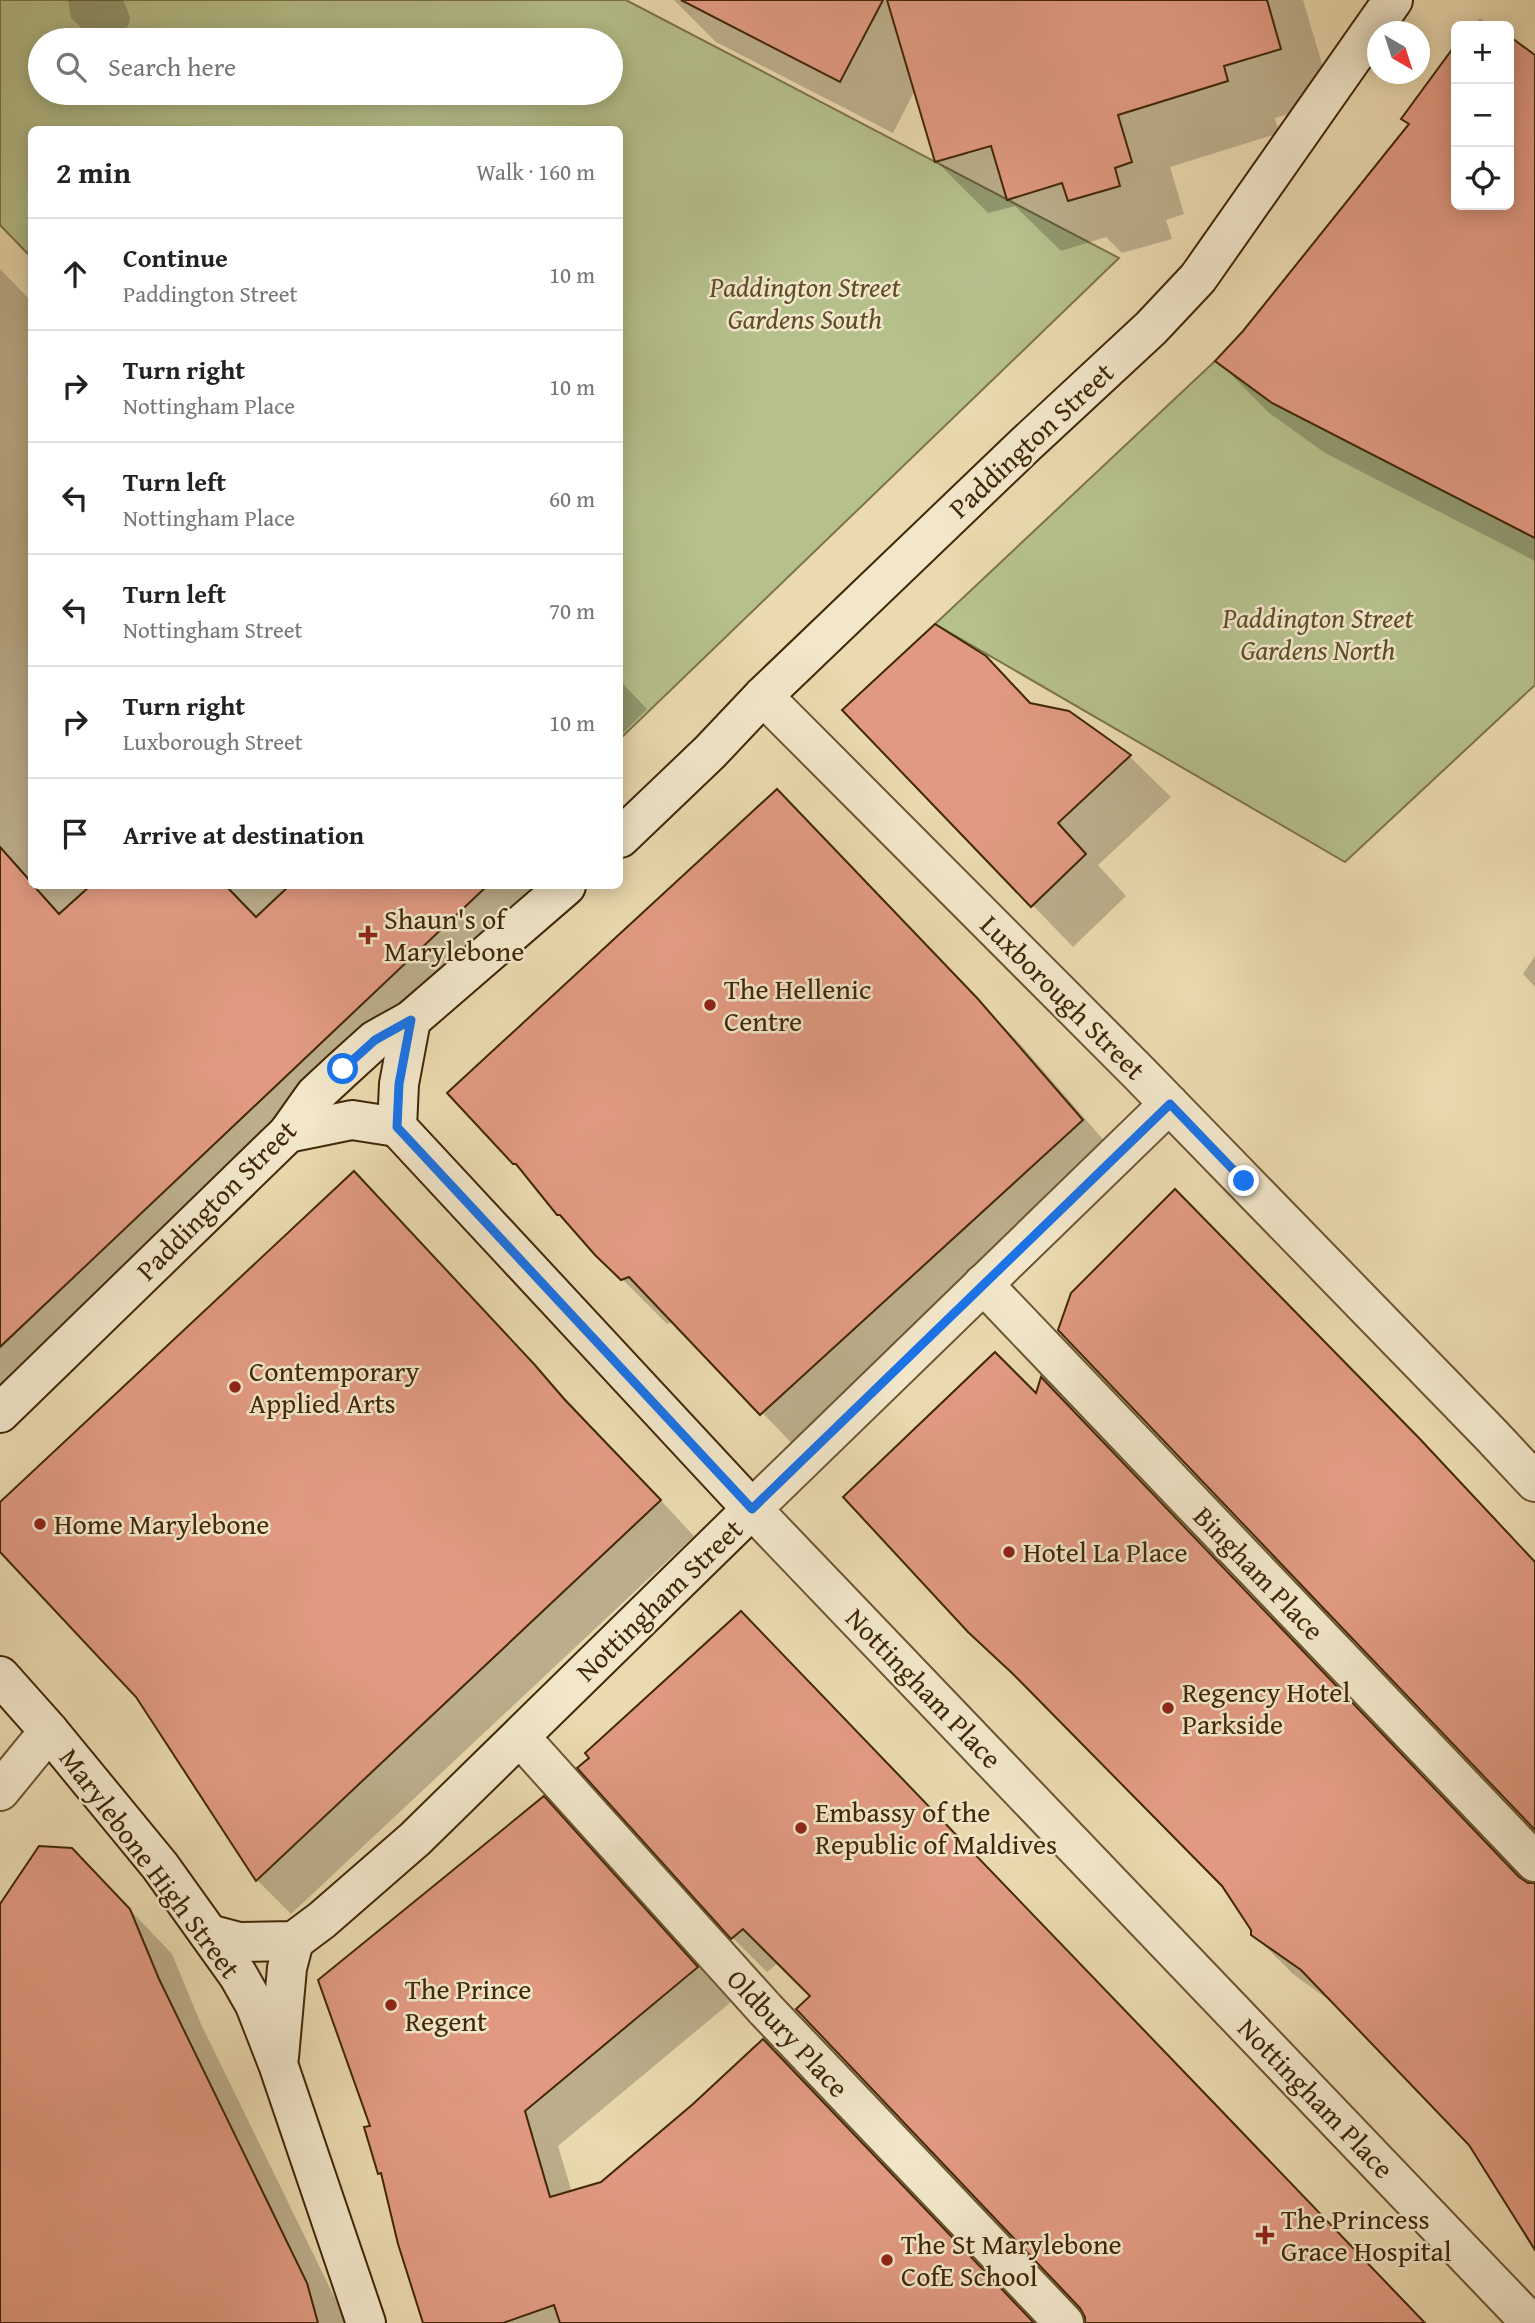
<!DOCTYPE html>
<html lang="en">
<head>
<meta charset="utf-8">
<style>
	:root { --surface:#fff; --page:#f6f6f6; --text:#222; --muted:#767676; --line:#e0e0e0 }
	body { margin:0; font-family:"Gentium Book Plus",serif; background:var(--page); color:var(--text) }
	.controls { position:absolute; right:21px; top:21px; display:grid; overflow:hidden; border-radius:10px; box-shadow:0 4px 18px #0003 }
	.controls button { width:63px; height:63px; display:grid; place-items:center; padding:0; border:0; border-bottom:2px solid var(--line); background:var(--surface); color:var(--text); font:35px sans-serif }
	.compass { position:absolute; left:1367px; top:21px; width:63px; height:63px; border-radius:50%; background:var(--surface); box-shadow:0 4px 18px #0003; rotate:141deg }
	.stop { position:absolute; width:21px; height:21px; margin:-16px; border:5px solid #1a73e8; border-radius:50%; background:#fff }
	.stop.end { background:#1a73e8; border-color:#fff; box-shadow:0 2px 7px #0008 }
	.list { margin:0; padding:0; list-style:none }
	h2 { display:flex; justify-content:space-between; align-items:center; height:91px; margin:0; padding:0 28px; font-size:30px }
	h2 small { font-size:23px; font-weight:400; color:var(--muted) }
	.list li { display:grid; grid-template-columns:46px 1fr auto; gap:21px; align-items:center; box-sizing:border-box; height:112px; padding:0 28px; border-top:2px solid var(--line) }
	.list b { display:block; font-size:26px; white-space:nowrap }
	.list p { margin:0; font-size:23px; white-space:nowrap; color:var(--muted) }
	.list em { font-size:23px; font-style:normal; color:var(--muted) }
	.icon { flex:none; width:38px; height:38px; fill:none; stroke:currentColor; stroke-width:2; stroke-linecap:round; stroke-linejoin:round }
	.map { position:relative; flex:none; width:1535px; height:2323px; overflow:hidden }
	.search { position:absolute; background:var(--surface); box-shadow:0 4px 18px #0003; left:28px; top:28px; width:595px; height:77px; display:flex; align-items:center; gap:18px; box-sizing:border-box; padding:0 24px; border-radius:38px; color:var(--muted); font-size:26px }
	.panel { position:absolute; background:var(--surface); box-shadow:0 4px 18px #0003; left:28px; top:126px; width:595px; height:763px; border-radius:10px }
	.map>svg:first-child { display:block }
	.green { fill:#b6c08b; stroke:#7c7448; stroke-width:2; fill-rule:evenodd }
	.shadow { fill:#0003; fill-rule:evenodd }
	.building { fill:#e19a81; stroke:#412706; stroke-width:2 }
	.lines { fill:none; stroke-linecap:round; stroke-linejoin:round }
	.street-casing { stroke:#6c5430; stroke-width:42 }
	.secondary-casing { stroke:#412706; stroke-width:42 }
	.street { stroke:#f2e7cb; stroke-width:38 }
	.secondary { stroke:#f2e7cb; stroke-width:38 }
	.route { stroke:#1a73e8; stroke-width:9 }
	.poi-dot { fill:#8f2418; stroke:#f2e7cb; stroke-width:2.5 }
	.labels { text-anchor:middle; stroke-width:5; stroke-linejoin:round; paint-order:stroke }
	.park-label { font-size:28px; font-style:italic; fill:#5e4d27; stroke:#f2e7cb }
	.street-label { font-size:28px; fill:#412706; stroke:#f2e7cb }
	.poi-label { font-size:28px; fill:#412706; stroke:#f2e7cb; text-anchor:start }
</style>
</head>
<body>
<div class="map">
<svg width="1535" height="2323" viewBox="0 0 1535 2323">
	<rect width="100%" height="100%" fill="#ebdaaf"/>
	<filter id="stains"><feTurbulence type="fractalNoise" baseFrequency=".00286" numOctaves="4"/><feColorMatrix values="0 0 0 0 .2 0 0 0 0 .09 0 0 0 0 .02 0 0 0 .5 -.17"/></filter>
	<radialGradient id="worn" r=".72"><stop offset=".6" stop-color="#630" stop-opacity="0"/><stop offset="1" stop-color="#630" stop-opacity=".3"/></radialGradient>
	<!-- green -->
	<g class="green">
		<path d="M0 0H626L1119 258 620 739V130H32L31 257 0 225ZM40 40H611V93H40Z"/>
		<polygon points="1215,361 1272,403 1535,538 1535,685 1345,862 935,624"/>
	</g>
	<!-- shadow -->
	<g class="shadow">
		<polygon points="68,0 123,0 130,17 129,24 120,37 112,40 94,40 71,18"/>
		<path d="M674 0H1303L1333 101 1275 118 1279 133 1170 167 1184 214 1166 220 1172 239 1122 253 1106 237 1061 251 1015 206 988 213 936 161 915 90 893 133 716 42ZM999 142 1000 145 968 154V151Z"/>
		<polygon points="1480,18 1492,26 1474,26"/>
		<polygon points="1509,38 1535,57 1535,561 1325,453 1268,412 1218,361 1244,332 1410,125 1404,119 1456,47 1456,205 1509,205"/>
		<polygon points="0,269 32,302 32,886 567,886 0,1423"/>
		<polygon points="985,657 1033,705 1069,713 1130,757 1171,797 1098,865 1126,896 1073,947 845,710"/>
		<polygon points="620,681 647,709 620,736"/>
		<polygon points="821,836 1022,1046 1126,1166 806,1458 674,1321 667,1324 622,1279 558,1214 514,1163"/>
		<polygon points="1535,956 1535,987 1523,974"/>
		<polygon points="388,1208 694,1536 291,1914 257,1880 137,1696 0,1550 0,1504"/>
		<polygon points="1036,1396 1523,1881 1528,1884 1535,1885 1535,2230 1470,2144 1337,2006 1293,1974 1253,1934 1253,1930 1223,1884 1048,1707 969,1631"/>
		<polygon points="580,1768 1424,2323 1087,2323 1087,2317 1081,2307 813,1996 779,1962 767,1972 733,1938"/>
		<polygon points="544,1798 578,1833 731,2002 558,2146 572,2193 1033,2323 425,2323 383,2176 380,2173 372,2127"/>
		<polygon points="114,1893 172,1954 201,2024 347,2323 0,2323 0,1907"/>
	</g>
	<!-- building -->
	<g class="building">
		<polygon points="681,0 883,0 840,82"/>
		<polygon points="887,0 1267,0 1281,49 1224,66 1228,81 1118,115 1132,162 1115,168 1120,186 1068,201 1062,183 1007,200 991,146 935,162"/>
		<polygon points="1509,36 1535,55 1535,538 1272,403 1215,361 1243,331 1409,124 1401,119 1456,44 1456,205 1509,205"/>
		<polygon points="935,624 986,656 1030,703 1069,711 1131,755 1058,823 1086,854 1031,907 842,710"/>
		<polygon points="777,789 978,999 1083,1120 760,1415 629,1277 621,1280 595,1255 560,1215 557,1215 516,1164 513,1164 447,1093"/>
		<polygon points="0,847 32,883 32,886 34,886 59,914 90,886 226,886 256,917 289,886 487,886 0,1347"/>
		<polygon points="354,1171 534,1364 565,1400 661,1500 256,1881 136,1697 0,1552 0,1502"/>
		<polygon points="1175,1189 1419,1438 1535,1562 1535,1830 1058,1330 1071,1293"/>
		<polygon points="995,1352 1036,1393 1041,1377 1519,1877 1528,1883 1535,1883 1535,2250 1469,2145 1301,1970 1251,1935 1251,1930 1222,1886 1013,1674 968,1632 843,1497"/>
		<polygon points="741,1611 1213,2102 1425,2323 1085,2323 1085,2317 1080,2308 796,2009 810,1996 743,1929 731,1939 577,1768 589,1758 585,1753"/>
		<polygon points="544,1796 698,1967 525,2111 550,2197 601,2182 693,2104 763,2039 1034,2323 560,2323 554,2305 503,2323 423,2323 398,2244 381,2173 378,2174 364,2127 370,2126 318,1980"/>
		<polygon points="39,1846 72,1848 130,1909 159,1979 307,2283 318,2323 0,2323 0,1904"/>
	</g>
	<g class="lines">
		<defs>
			<g id="street">
				<polyline points="763,696 1139,1073 1492,1436 1535,1482"/>
				<polyline points="1169,1104 752,1509 1531,2323"/>
				<polyline points="983,1284 1535,1862"/>
				<polyline points="520,1737 766,2010 1064,2323"/>
				<polyline points="0,1791 49,1731"/>
			</g>
			<g id="secondary">
				<polyline points="620,838 710,752 763,696 1026,444 1151,328 1198,278 1393,0"/>
				<polyline points="288,1133 352,1120 397,1127"/>
				<polyline points="0,1413 288,1133 315,1095 343,1069 375,1040 411,1020 566,886"/>
				<polyline points="0,1676 49,1731 160,1866 238,1975 255,2005 278,2064 366,2323"/>
				<polyline points="209,1934 239,1942 294,1941 322,1920 415,1839 752,1509 397,1127 399,1084 411,1020"/>
				<polyline points="279,2057 287,1968 294,1941"/>
			</g>
		</defs>
		<!-- street casing -->
		<use href="#street" class="street-casing"/>
		<!-- secondary casing -->
		<use href="#secondary" class="secondary-casing"/>
		<!-- street -->
		<use href="#street" class="street"/>
		<!-- secondary -->
		<use href="#secondary" class="secondary"/>
	</g>
	<g class="lines">
		<!-- route -->
		<polyline class="route" points="343,1069 375,1040 411,1020 399,1084 397,1127 752,1509 1170,1104 1244,1181"/>
	</g>
	<!-- markers -->
	<g class="poi-dot">
		<path d="M364.5 924.5h7v7h7v7h-7v7h-7v-7h-7v-7h7z"/>
		<circle cx="710" cy="1005" r="7"/>
		<circle cx="235" cy="1387" r="7"/>
		<circle cx="40" cy="1524" r="7"/>
		<circle cx="1009" cy="1552" r="7"/>
		<circle cx="1168" cy="1708" r="7"/>
		<circle cx="801" cy="1828" r="7"/>
		<circle cx="391" cy="2005" r="7"/>
		<path d="M1261.5 2224.5h7v7h7v7h-7v7h-7v-7h-7v-7h7z"/>
		<circle cx="887" cy="2260" r="7"/>
	</g>
	<g class="labels">
		<!-- park labels -->
		<g class="park-label">
			<text x="805" y="297">Paddington Street<tspan x="805" dy="32">Gardens South</tspan></text>
			<text x="1318" y="628">Paddington Street<tspan x="1318" dy="32">Gardens North</tspan></text>
		</g>
		<!-- street labels -->
		<g class="street-label">
			<text transform="translate(1031 440) rotate(-43)" y="10">Paddington Street</text>
			<text transform="translate(1063 997) rotate(45)" y="10">Luxborough Street</text>
			<text transform="translate(216 1200) rotate(-45)" y="10">Paddington Street</text>
			<text transform="translate(1259 1573) rotate(46)" y="10">Bingham Place</text>
			<text transform="translate(659 1600) rotate(-44)" y="10">Nottingham Street</text>
			<text transform="translate(924 1688) rotate(46)" y="10">Nottingham Place</text>
			<text transform="translate(150 1863) rotate(53)" y="10">Marylebone High Street</text>
			<text transform="translate(788 2033) rotate(47)" y="10">Oldbury Place</text>
			<text transform="translate(1316 2098) rotate(46)" y="10">Nottingham Place</text>
		</g>
		<!-- poi labels -->
		<g class="poi-label">
			<text x="384" y="929">Shaun's of<tspan x="384" dy="32">Marylebone</tspan></text>
			<text x="724" y="999">The Hellenic<tspan x="724" dy="32">Centre</tspan></text>
			<text x="249" y="1381">Contemporary<tspan x="249" dy="32">Applied Arts</tspan></text>
			<text x="54" y="1534">Home Marylebone</text>
			<text x="1023" y="1562">Hotel La Place</text>
			<text x="1182" y="1702">Regency Hotel<tspan x="1182" dy="32">Parkside</tspan></text>
			<text x="815" y="1822">Embassy of the<tspan x="815" dy="32">Republic of Maldives</tspan></text>
			<text x="405" y="1999">The Prince<tspan x="405" dy="32">Regent</tspan></text>
			<text x="1281" y="2229">The Princess<tspan x="1281" dy="32">Grace Hospital</tspan></text>
			<text x="901" y="2254">The St Marylebone<tspan x="901" dy="32">CofE School</tspan></text>
		</g>
	</g>
	<rect width="100%" height="100%" filter="url(#stains)"/>
	<rect width="100%" height="100%" fill="url(#worn)"/>
</svg>
<div class="controls">
<button>+</button>
<button>−</button>
<button><svg class="icon" aria-label="locate" viewBox="0 0 24 24"><circle cx="12" cy="12" r="6"/><path d="M12 2v4M12 18v4M2 12h4M18 12h4"/></svg></button>
</div>
<svg class="compass" viewBox="-18 -18 36 36"><path d="M0-13l5 13h-10z" fill="#e53935"/><path d="M0 13l5-13h-10z" fill="#767676"/></svg>
<div class="stop" style="left:343px;top:1069px"></div>
<div class="stop end" style="left:1244px;top:1181px"></div>
<div class="search"><svg class="icon" aria-label="search" viewBox="0 0 24 24"><circle cx="10" cy="10" r="6"/><path d="M15 15l6 6"/></svg>Search here</div>
<section class="panel">
<h2>2 min<small>Walk · 160 m</small></h2>
<ul class="list">
<li><svg class="icon" aria-label="ahead" viewBox="0 0 24 24"><path d="M12 20V5M6 11l6-6 6 6"/></svg><div><b>Continue</b><p>Paddington Street</p></div><em>10 m</em></li>
<li><svg class="icon" aria-label="right" viewBox="0 0 24 24"><path d="M7 20v-9h11M14 6l5 5-5 5"/></svg><div><b>Turn right</b><p>Nottingham Place</p></div><em>10 m</em></li>
<li><svg class="icon" aria-label="left" viewBox="0 0 24 24"><path d="M17 20v-9H6M10 6l-5 5 5 5"/></svg><div><b>Turn left</b><p>Nottingham Place</p></div><em>60 m</em></li>
<li><svg class="icon" aria-label="left" viewBox="0 0 24 24"><path d="M17 20v-9H6M10 6l-5 5 5 5"/></svg><div><b>Turn left</b><p>Nottingham Street</p></div><em>70 m</em></li>
<li><svg class="icon" aria-label="right" viewBox="0 0 24 24"><path d="M7 20v-9h11M14 6l5 5-5 5"/></svg><div><b>Turn right</b><p>Luxborough Street</p></div><em>10 m</em></li>
<li><svg class="icon" aria-label="arrive" viewBox="0 0 24 24"><path d="M6 21V4h12l-3 4 3 4H6"/></svg><div><b>Arrive at destination</b></div></li>
</ul>
</section>
</div>
</body>
</html>
